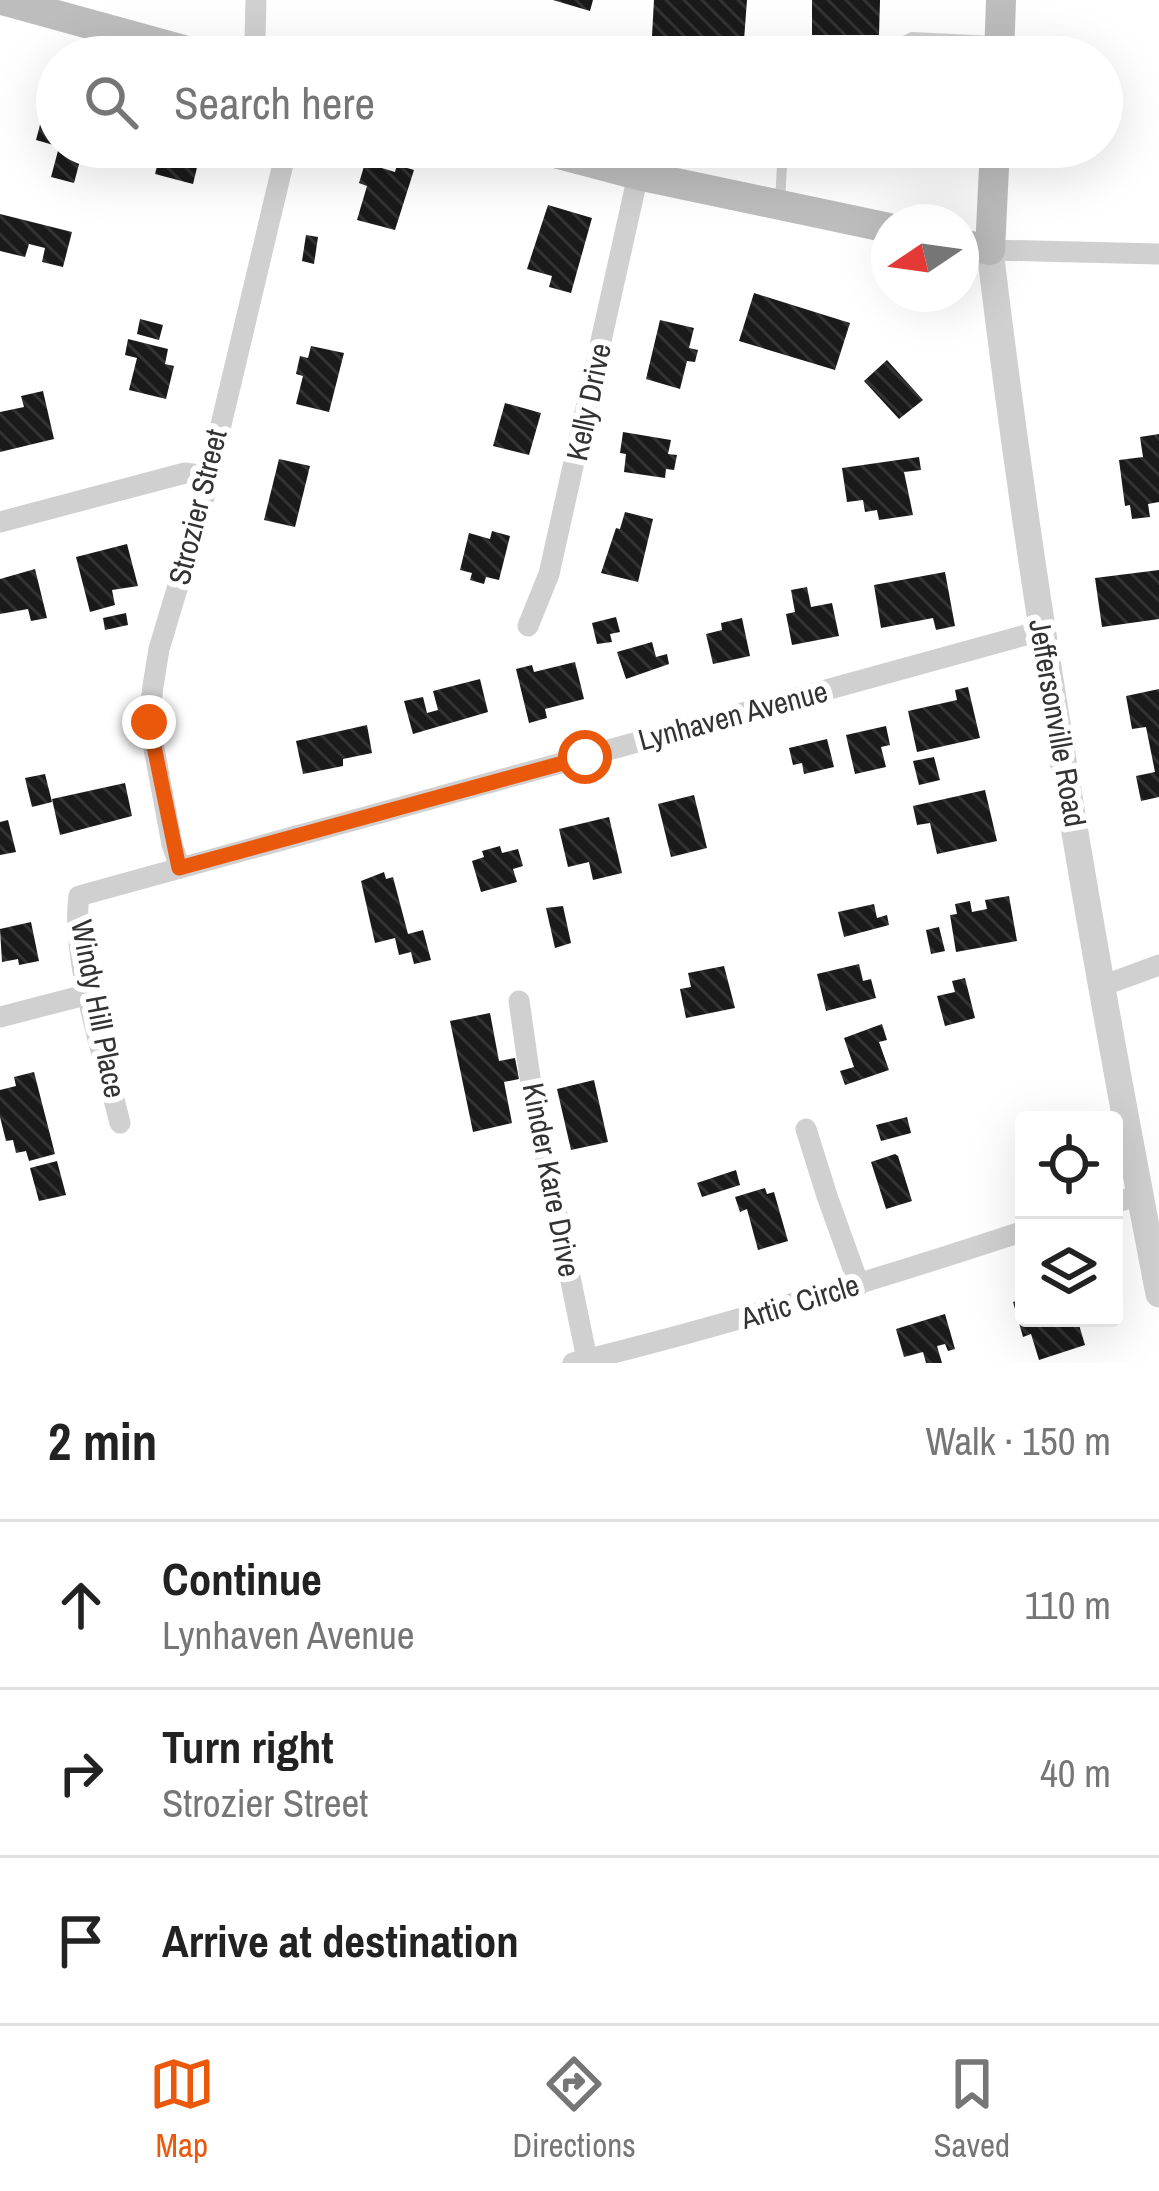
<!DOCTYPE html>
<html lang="en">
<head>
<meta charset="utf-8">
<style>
	:root { --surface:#fff; --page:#f6f6f6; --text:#222; --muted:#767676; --line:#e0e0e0; --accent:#ea580c }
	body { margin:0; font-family:"Archivo Narrow",sans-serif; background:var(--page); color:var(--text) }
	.controls { position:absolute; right:36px; bottom:36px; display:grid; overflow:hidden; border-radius:12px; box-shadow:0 12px 48px #0002 }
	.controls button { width:108px; height:108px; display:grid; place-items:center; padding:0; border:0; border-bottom:3px solid var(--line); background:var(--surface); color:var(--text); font:60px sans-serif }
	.compass { position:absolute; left:871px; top:204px; width:108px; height:108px; border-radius:50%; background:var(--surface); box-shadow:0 12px 48px #0002; rotate:257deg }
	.stop { position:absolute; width:36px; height:36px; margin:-27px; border:9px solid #ea580c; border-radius:50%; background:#fff }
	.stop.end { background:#ea580c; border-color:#fff; box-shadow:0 3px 12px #0008 }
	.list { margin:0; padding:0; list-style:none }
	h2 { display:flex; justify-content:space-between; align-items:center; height:156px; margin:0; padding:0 48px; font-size:51px }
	h2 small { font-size:39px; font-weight:400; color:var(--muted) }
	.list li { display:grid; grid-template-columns:78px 1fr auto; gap:36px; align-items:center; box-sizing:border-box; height:168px; padding:0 48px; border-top:3px solid var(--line) }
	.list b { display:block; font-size:45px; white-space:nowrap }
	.list p { margin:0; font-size:39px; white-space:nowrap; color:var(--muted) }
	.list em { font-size:39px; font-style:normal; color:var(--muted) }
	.icon { flex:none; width:66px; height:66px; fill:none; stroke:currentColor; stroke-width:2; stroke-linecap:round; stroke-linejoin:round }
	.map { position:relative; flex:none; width:1159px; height:1363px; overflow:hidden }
	.search { position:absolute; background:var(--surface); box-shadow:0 12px 48px #0002; left:36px; right:36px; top:36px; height:132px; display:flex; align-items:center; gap:30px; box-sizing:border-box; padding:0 42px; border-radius:66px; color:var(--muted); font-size:45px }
	.sheet { height:660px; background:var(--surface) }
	nav { display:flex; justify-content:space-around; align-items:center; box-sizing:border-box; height:168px; border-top:3px solid var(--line); background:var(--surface); font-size:33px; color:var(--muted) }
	nav a { display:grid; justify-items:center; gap:6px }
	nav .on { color:var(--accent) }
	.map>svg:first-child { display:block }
	.building { fill:url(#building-back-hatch) }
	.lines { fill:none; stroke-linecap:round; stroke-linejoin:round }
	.service { stroke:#d0d0d0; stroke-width:10 }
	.minor { stroke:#d0d0d0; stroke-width:21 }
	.tertiary { stroke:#d0d0d0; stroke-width:27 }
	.secondary { stroke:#bdbdbd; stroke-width:30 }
	.route { stroke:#ea580c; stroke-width:15 }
	.labels { text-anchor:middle; stroke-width:12; stroke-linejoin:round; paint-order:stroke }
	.street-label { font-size:30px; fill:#333; stroke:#fff }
</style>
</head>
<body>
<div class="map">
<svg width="1159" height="1363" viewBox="0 0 1159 1363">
	<defs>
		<pattern id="building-back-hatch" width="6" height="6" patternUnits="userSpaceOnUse" patternTransform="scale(3)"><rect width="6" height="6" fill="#1a1a1a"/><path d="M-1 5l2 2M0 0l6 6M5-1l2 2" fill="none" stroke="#333"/></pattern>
	</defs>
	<rect width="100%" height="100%" fill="#fff"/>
	<!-- building -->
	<g class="building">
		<polygon points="553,0 593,0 590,11"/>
		<polygon points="654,0 747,0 744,40 652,36"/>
		<polygon points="812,0 880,0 879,35 812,35"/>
		<polygon points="50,104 57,106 57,146 36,140 45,106"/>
		<polygon points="59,147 118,147 115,161 82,153 74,183 51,177"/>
		<polygon points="162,147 202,147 193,184 155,174"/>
		<polygon points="365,163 395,172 397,165 414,170 395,230 357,220 367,186 359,183"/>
		<polygon points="548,205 592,218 571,293 549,287 552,276 527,269"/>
		<polygon points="0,214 72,232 63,267 42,262 45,248 29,244 25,257 0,251"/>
		<polygon points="306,235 318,237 314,264 302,261"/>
		<polygon points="754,293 850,323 835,370 739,341"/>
		<polygon points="140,319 163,325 159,340 137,334"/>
		<polygon points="660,320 694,328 689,348 698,350 695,362 687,361 680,389 646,379"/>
		<polygon points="128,339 168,349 165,364 174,366 166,399 129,390 137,358 125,355"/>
		<polygon points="311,346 344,353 329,412 296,404 303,376 296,374 300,356 308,358"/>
		<polygon points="887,360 923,400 899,419 864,381"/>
		<polygon points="43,391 54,439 0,452 0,412 24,407 21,396"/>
		<polygon points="505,403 541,413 529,455 493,446"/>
		<polygon points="623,432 671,440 668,454 677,455 674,470 666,469 665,478 624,472 626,454 620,453"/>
		<polygon points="1159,434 1159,502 1148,504 1150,517 1132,519 1130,505 1125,506 1119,460 1143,457 1140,437"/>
		<polygon points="919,457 921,470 904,472 913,515 879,520 877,510 865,512 863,500 847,502 842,468"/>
		<polygon points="279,459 310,466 295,527 264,520"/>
		<polygon points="625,512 653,519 638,582 601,573 616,528 620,529"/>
		<polygon points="492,531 510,536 499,580 486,577 484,584 470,580 472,573 460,570 469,533 490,539"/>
		<polygon points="127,544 138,586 112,590 115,605 90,612 76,557"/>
		<polygon points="35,569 47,618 31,621 28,609 0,614 0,579"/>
		<polygon points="1159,570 1159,619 1102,627 1095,578"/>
		<polygon points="945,572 955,626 936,630 933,618 881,628 874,585"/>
		<polygon points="807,587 811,607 832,603 839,636 792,645 786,614 795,612 791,590"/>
		<polygon points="126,613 128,625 105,630 103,618"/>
		<polygon points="616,617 620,632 610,634 612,642 597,644 592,623"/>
		<polygon points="742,618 750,656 713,664 706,634 722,630 721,623"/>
		<polygon points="652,642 656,657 667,654 669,664 626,679 617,652"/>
		<polygon points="575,662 584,699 545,709 547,718 529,723 516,669 532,665 534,672"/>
		<polygon points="480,679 488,712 413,734 404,701 423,697 427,713 438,710 433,691"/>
		<polygon points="968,687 980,738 917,752 908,711 957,700 955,690"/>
		<polygon points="1159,689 1159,797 1141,801 1136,776 1155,772 1146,727 1132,729 1126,696"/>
		<polygon points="367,725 372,753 343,759 343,766 303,774 296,741"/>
		<polygon points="886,726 890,745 881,747 886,767 855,774 846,735"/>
		<polygon points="827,739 834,767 804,774 802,763 793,765 789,748"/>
		<polygon points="934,757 940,780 919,785 913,761"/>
		<polygon points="45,774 52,802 32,807 25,778"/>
		<polygon points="125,783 132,816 60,835 52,799"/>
		<polygon points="985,790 997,841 937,854 930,823 917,825 913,806"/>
		<polygon points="694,795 707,848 671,857 658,804"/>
		<polygon points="609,817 622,873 593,880 589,862 568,867 559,829"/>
		<polygon points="8,820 16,852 0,855 0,822"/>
		<polygon points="500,846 502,853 518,849 523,866 513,869 517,882 481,892 472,861 484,857 482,851"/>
		<polygon points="384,872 386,879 393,877 408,934 423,930 431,960 414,964 411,952 399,955 395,938 375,943 361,881"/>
		<polygon points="1009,896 1017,941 956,952 950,915 957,914 955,904 970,901 972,912 987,909 985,900"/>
		<polygon points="874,904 877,918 887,915 889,925 844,937 838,912"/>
		<polygon points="563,906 571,943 555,948 546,908"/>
		<polygon points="31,922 39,961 19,965 18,959 2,962 0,929"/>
		<polygon points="939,927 945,951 931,954 926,930"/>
		<polygon points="859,964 863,981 871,979 876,998 826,1011 817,974"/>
		<polygon points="724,966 735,1008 686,1018 680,989 691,987 688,973"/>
		<polygon points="965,978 975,1018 945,1026 937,996 955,992 952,981"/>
		<polygon points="490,1013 499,1061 515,1058 519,1079 504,1082 512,1123 473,1132 450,1021"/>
		<polygon points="882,1024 887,1040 879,1042 889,1070 845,1085 840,1071 854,1067 844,1038"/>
		<polygon points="34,1072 55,1154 29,1161 26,1151 16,1153 13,1140 6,1141 0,1117 0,1090 16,1086 14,1077"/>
		<polygon points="594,1080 608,1142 571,1150 557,1089"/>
		<polygon points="907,1117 911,1133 881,1141 876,1125"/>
		<polygon points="895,1154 898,1156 912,1201 886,1209 871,1162"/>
		<polygon points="57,1161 66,1195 39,1201 30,1168"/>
		<polygon points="736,1170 740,1185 702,1197 697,1183"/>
		<polygon points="765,1188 767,1194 774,1192 788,1241 758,1250 747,1209 740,1212 735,1197"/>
		<polygon points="1024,1282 1024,1318 1077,1318 1085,1345 1039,1360 1031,1334 1023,1337 1013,1302 1021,1299 1016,1285"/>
		<polygon points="945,1314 955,1349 948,1351 945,1344 937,1346 942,1363 926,1363 923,1352 904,1357 896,1329"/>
	</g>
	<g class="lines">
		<!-- service -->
		<g class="service">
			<polyline points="899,57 900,43 912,37 995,41"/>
			<polyline points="780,202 783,147"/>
		</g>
		<!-- minor -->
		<g class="minor">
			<polyline points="249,57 255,38 256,0"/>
			<polyline points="990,250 1159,254"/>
			<polyline points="0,522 185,473 206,476"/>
			<polyline points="528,626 549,574 638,175"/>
			<polyline points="180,868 172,844 149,722 153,686 159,649 201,509 287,147"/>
			<polyline points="1102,986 1159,965"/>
			<polyline points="519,1001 533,1098 587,1359"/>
			<polyline points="0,1017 89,994"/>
			<path d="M120 1123C105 1061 70 956 79 896L1040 631"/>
			<polyline points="806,1129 827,1196 859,1285"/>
			<polyline points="1114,1203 1140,1195"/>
			<path d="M573 1363C725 1326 875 1280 1024 1231"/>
		</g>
		<!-- tertiary -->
		<path class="tertiary" d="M990 250C1032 600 1092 948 1159 1294"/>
		<!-- secondary -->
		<g class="secondary">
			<polyline points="2,0 209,57"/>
			<polyline points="999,57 1001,0"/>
			<polyline points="532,147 638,175 889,228"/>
			<polyline points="961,244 990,250 995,147"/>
		</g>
	</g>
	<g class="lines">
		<!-- route -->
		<polyline class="route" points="149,722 179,868 585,757"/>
	</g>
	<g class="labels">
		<!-- street labels -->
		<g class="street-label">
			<text transform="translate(589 402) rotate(-78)" y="10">Kelly Drive</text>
			<text transform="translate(198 507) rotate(-76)" y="10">Strozier Street</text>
			<text transform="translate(733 716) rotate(-15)" y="10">Lynhaven Avenue</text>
			<text transform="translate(1057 723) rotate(80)" y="10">Jeffersonville Road</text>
			<text transform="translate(98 1009) rotate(79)" y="10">Windy Hill Place</text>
			<text transform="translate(551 1180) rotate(79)" y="10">Kinder Kare Drive</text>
			<text transform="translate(800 1302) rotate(-17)" y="10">Artic Circle</text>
		</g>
	</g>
</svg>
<div class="controls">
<button><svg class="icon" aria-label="locate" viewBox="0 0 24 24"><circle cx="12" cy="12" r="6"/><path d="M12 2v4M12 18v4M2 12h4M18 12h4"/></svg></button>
<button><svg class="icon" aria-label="layers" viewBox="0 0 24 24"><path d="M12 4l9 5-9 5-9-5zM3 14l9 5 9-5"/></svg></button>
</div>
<svg class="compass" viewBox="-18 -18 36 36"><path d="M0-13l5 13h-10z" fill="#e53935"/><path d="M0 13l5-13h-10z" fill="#767676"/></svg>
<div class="stop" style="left:585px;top:757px"></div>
<div class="stop end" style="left:149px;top:722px"></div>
<div class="search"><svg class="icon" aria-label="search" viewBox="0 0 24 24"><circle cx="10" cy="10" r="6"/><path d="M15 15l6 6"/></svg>Search here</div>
</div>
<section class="sheet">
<h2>2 min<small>Walk · 150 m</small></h2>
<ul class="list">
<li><svg class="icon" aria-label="ahead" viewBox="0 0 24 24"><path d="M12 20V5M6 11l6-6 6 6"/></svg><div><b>Continue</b><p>Lynhaven Avenue</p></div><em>110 m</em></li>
<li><svg class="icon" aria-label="right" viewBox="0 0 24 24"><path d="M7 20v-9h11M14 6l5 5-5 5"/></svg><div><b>Turn right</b><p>Strozier Street</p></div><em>40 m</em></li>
<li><svg class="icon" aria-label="arrive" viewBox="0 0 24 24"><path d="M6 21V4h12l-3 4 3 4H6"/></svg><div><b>Arrive at destination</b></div></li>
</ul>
</section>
<nav>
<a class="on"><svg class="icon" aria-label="map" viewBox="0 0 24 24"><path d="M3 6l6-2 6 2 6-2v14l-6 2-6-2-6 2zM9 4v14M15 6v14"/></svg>Map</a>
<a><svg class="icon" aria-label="directions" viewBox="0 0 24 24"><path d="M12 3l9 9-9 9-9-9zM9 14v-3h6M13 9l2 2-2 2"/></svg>Directions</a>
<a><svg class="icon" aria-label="saved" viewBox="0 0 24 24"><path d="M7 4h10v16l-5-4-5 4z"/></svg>Saved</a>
</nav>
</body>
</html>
